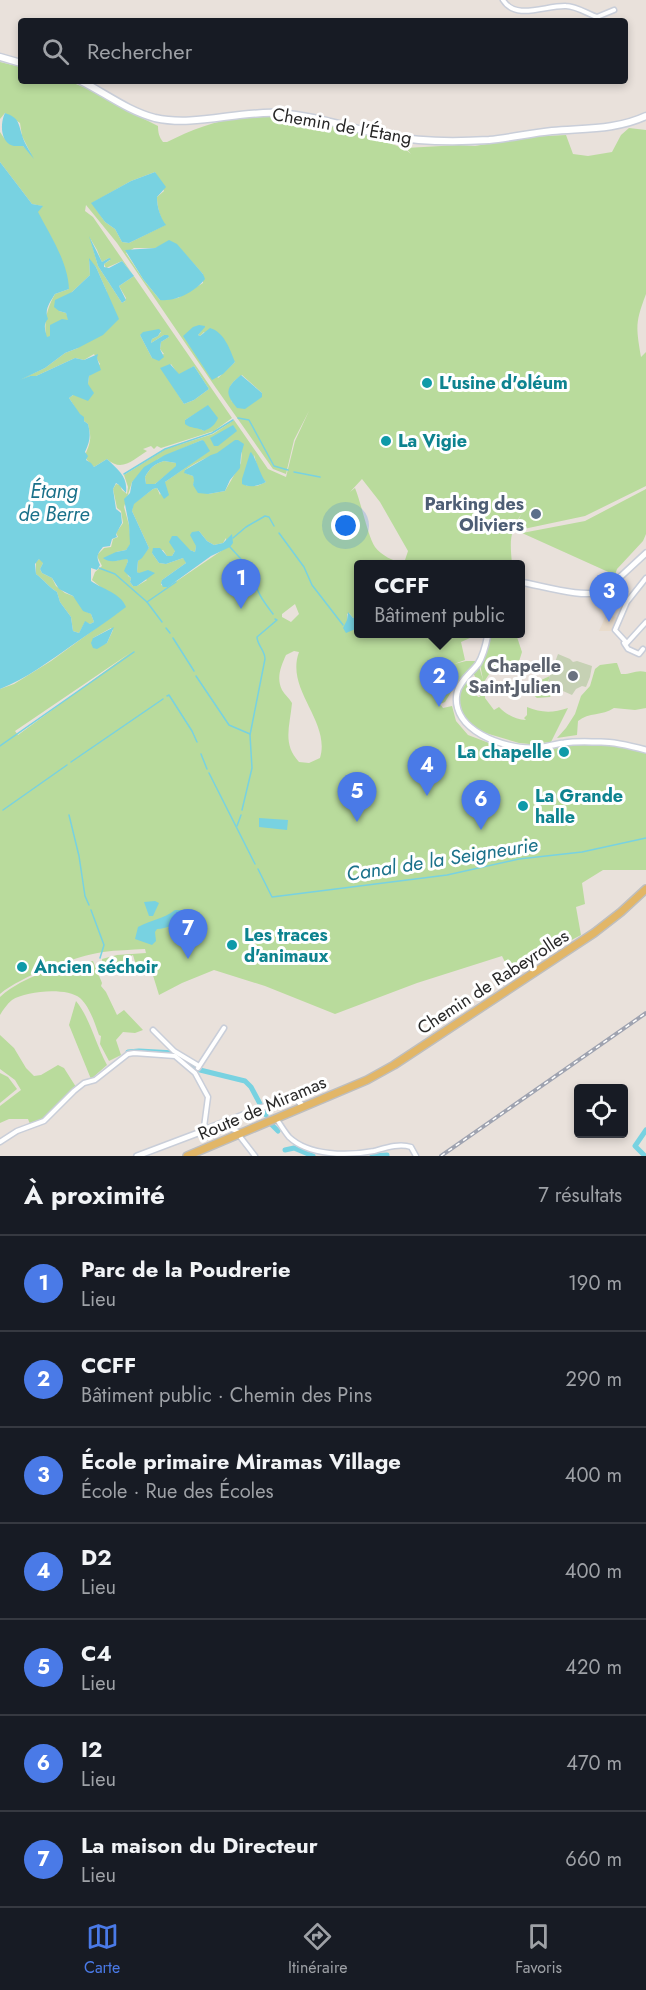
<!DOCTYPE html>
<html lang="fr">
<head>
<meta charset="utf-8">
<style>
	:root { --surface:#171b24; --page:#20242c; --text:#f1f3f6; --muted:#9ea1a6; --line:#363941; --accent:#4a7ae7 }
	body { margin:0; font-family:Jost,sans-serif; background:var(--page); color:var(--text) }
	.controls { position:absolute; right:18px; bottom:18px; display:grid; overflow:hidden; border-radius:6px; box-shadow:0 3px 9px #0003 }
	.controls button { width:54px; height:54px; display:grid; place-items:center; padding:0; border:0; border-bottom:2px solid var(--line); background:var(--surface); color:var(--text); font:30px sans-serif }
	.you { position:absolute; left:346px; top:526px; width:21px; height:21px; margin:-15px; border:4px solid #fff; border-radius:50%; background:#1a73e8; box-shadow:0 0 0 9px #1a73e833 }
	.badge { display:grid; place-items:center; width:39px; height:39px; border-radius:50%; background:var(--accent); color:#fff; font-size:20px; font-weight:700 }
	.pin { position:absolute; translate:-50% -50px; filter:drop-shadow(0 2px 3px #0008) }
	.pin::after { content:''; position:absolute; top:32px; width:21px; height:18px; background:inherit; clip-path:polygon(0 0,100% 0,50% 100%) }
	.popup { position:absolute; left:354px; top:560px; width:171px; height:78px; box-sizing:border-box; display:grid; place-content:center; border-radius:6px; background:var(--surface); filter:drop-shadow(0 2px 4px #0005); font-size:20px; white-space:nowrap; color:var(--muted) }
	.popup b { font-size:22px; color:var(--text) }
	.popup::after { content:''; position:absolute; left:50%; top:100%; margin-left:-12px; border:12px solid transparent; border-top-color:var(--surface) }
	.list { margin:0; padding:0; list-style:none }
	h2 { display:flex; justify-content:space-between; align-items:center; height:78px; margin:0; padding:0 24px; font-size:26px }
	h2 small { font-size:20px; font-weight:400; color:var(--muted) }
	.list li { display:grid; grid-template-columns:39px 1fr auto; gap:18px; align-items:center; box-sizing:border-box; height:96px; padding:0 24px; border-top:2px solid var(--line) }
	.list b { display:block; font-size:22px; white-space:nowrap }
	.list p { margin:0; font-size:20px; white-space:nowrap; color:var(--muted) }
	.list em { font-size:20px; font-style:normal; color:var(--muted) }
	.icon { flex:none; width:33px; height:33px; fill:none; stroke:currentColor; stroke-width:2; stroke-linecap:round; stroke-linejoin:round }
	.map { position:relative; flex:none; width:646px; height:1156px; overflow:hidden }
	.search { position:absolute; background:var(--surface); box-shadow:0 3px 9px #0003; left:18px; right:18px; top:18px; height:66px; display:flex; align-items:center; gap:15px; box-sizing:border-box; padding:0 21px; border-radius:6px; color:var(--muted); font-size:22px }
	.sheet { height:750px; background:var(--surface) }
	nav { display:flex; justify-content:space-around; align-items:center; box-sizing:border-box; height:84px; border-top:2px solid var(--line); background:var(--surface); font-size:16px; color:var(--muted) }
	nav a { display:grid; justify-items:center; gap:3px }
	nav .on { color:var(--accent) }
	.map>svg:first-child { display:block }
	.education { fill:#e9dccc }
	.green { fill:#b9db9c; fill-rule:evenodd }
	.cemetery { fill:#c6d1b4 }
	.water { fill:#78d2e1; fill-rule:evenodd }
	.lines { fill:none; stroke-linecap:round; stroke-linejoin:round }
	.stream { stroke:#78d2e1; stroke-width:1.5 }
	.canal { stroke:#78d2e1; stroke-width:5 }
	.minor-casing { stroke:#c9ced9; stroke-width:7 }
	.tertiary-casing { stroke:#c9ced9; stroke-width:8 }
	.secondary-casing { stroke:#c9ced9; stroke-width:9 }
	.primary-casing { stroke:#bebebe; stroke-width:10 }
	.minor { stroke:#fff; stroke-width:4 }
	.tertiary { stroke:#fff; stroke-width:5 }
	.secondary { stroke:#fff; stroke-width:6 }
	.primary { stroke:#e2b667; stroke-width:7 }
	.rail-casing { stroke:#9fa3b0; stroke-width:4 }
	.rail { stroke:#fff; stroke-width:1.5; stroke-dasharray:4.5; stroke-linecap:butt }
	.culture-dot { fill:#0f9aa8; stroke:#fff; stroke-width:2 }
	.service-dot { fill:#5c6f8a; stroke:#fff; stroke-width:2 }
	.worship-dot { fill:#6b7280; stroke:#fff; stroke-width:2 }
	.labels { text-anchor:middle; stroke-width:6; stroke-linejoin:round; paint-order:stroke }
	.street-label { font-size:18px; fill:#282828; stroke:#fff }
	.culture-label { font-size:18px; font-weight:bold; fill:#0d838f; stroke:#fff; text-anchor:start }
	.service-label { font-size:18px; font-weight:bold; fill:#4e5e75; stroke:#fff; text-anchor:end }
	.worship-label { font-size:18px; font-weight:bold; fill:#5b616d; stroke:#fff; text-anchor:end }
	.water-label { font-size:20px; font-style:italic; fill:#1a718a; stroke:#fff }
</style>
</head>
<body>
<div class="map">
<svg width="646" height="1156" viewBox="0 0 646 1156">
	<rect width="100%" height="100%" fill="#e9e1db"/>
	<!-- education -->
	<polygon class="education" points="607,613 617,618 612,630 611,631 599,631"/>
	<!-- green -->
	<g class="green">
		<path d="M0 62 21 67V81H68L86 88 126 110 158 126C158 132 159 137 163 142H167C191 130 215 121 241 117 287 111 342 130 386 140L387 142 405 149 411 154 406 148 459 145 475 146 527 137 566 135 573 154 588 156 612 152 621 135 629 128 646 130V294C635 323 636 327 641 357L646 352V486L585 516 519 530 514 528 522 513C509 533 510 541 512 564H358V617L353 618 349 613 347 614V621L355 630 358 628V634H479L461 642 465 660 454 664 466 661H477L453 689 445 702 440 704 443 708 452 706 456 721 468 735 497 746 533 750 566 744 602 743 646 752V870H603L582 883 585 904 576 907 581 935 530 962 512 976 502 956 417 983 335 1014 265 986 214 970 182 983 159 995 151 969H143L136 965 133 955 126 958 127 970 125 972 121 964 103 967 102 959 117 955 146 953 145 949C131 950 117 950 103 952 76 956 21 976 0 994V689L14 684 51 661 125 607 92 580 95 572 102 566 98 558V554L104 548 111 547 113 539 118 537 116 533 123 523 121 511 117 508 113 489 116 484 120 485 122 490 127 494 128 487 124 475 166 449 213 434 234 420 268 469 286 477 295 441 309 411 294 440 286 474 273 469 216 388 117 243 86 205 85 211 93 217 232 418 214 431 161 448 157 446 154 449 151 446 143 449 147 451C134 459 122 473 107 459L94 467C79 454 88 455 90 440 91 435 89 429 88 424 80 419 75 406 69 398L88 384 89 376 100 364 94 354 84 360 75 358 36 376H30L20 381 19 380 45 368 65 353 78 348 107 292 96 267 89 260 90 275 72 292 59 311 66 313 69 320 50 337H46C44 321 47 308 55 294L69 289 54 243 37 212 42 206 32 204 0 162V132L4 138 23 146 31 154 22 136 20 123 5 113 0 119ZM155 172 164 191 157 197C157 206 160 218 165 225L129 243 122 242 115 229 105 222 92 203 131 181ZM90 238 97 250 101 260 102 262 109 258 110 260 104 264 106 268 122 261 134 276 119 286 126 298 125 301 122 303 98 266ZM176 244 203 274V283L178 298 160 300 143 279 126 253 134 248H155ZM193 327 201 331 198 335 200 336 204 332 235 362 218 378ZM161 332 158 336 152 339 151 343 164 335 169 337 161 342 160 349 164 354 152 358 140 335ZM171 364 178 374H182L194 366 209 389 194 400 184 404 164 372ZM242 375 262 393 253 402H232C227 388 229 384 242 375ZM208 406 204 431 185 420ZM202 440 209 451 165 482 160 495 157 488 153 489 133 504 132 511 149 548 138 561 137 572 147 580 137 586H133L130 582 131 578 128 576 126 567 128 561 127 558 115 561 116 552 126 550 131 544 129 525 124 507 132 482 158 459ZM242 449 241 463 225 491 208 494 193 485 195 480 193 476 185 473V470C205 456 219 453 242 449ZM254 455 260 475 266 482 257 486H246ZM362 479 380 502 408 551 404 563C394 562 381 555 375 547 368 537 361 502 355 488L350 492ZM199 531 207 541 214 545 223 543 226 538 227 547 168 587 161 585 162 580 186 563 185 559 183 558 166 564 159 563 152 553 163 550 167 556H172L175 551 190 550 195 552ZM295 604 299 614 291 622 282 617V614ZM111 628 113 630 107 643 101 645 93 638ZM294 651 299 652C285 690 331 721 320 758L309 763 299 762C282 744 290 726 292 703 289 698 285 695 282 690 276 678 281 666 286 655ZM130 653 18 735 15 731Z"/>
		<path d="M164 461 176 463 177 466 155 484H146L145 477C150 468 154 464 164 461Z"/>
		<polygon points="646,489 646,534 643,541 617,569 615,575 522,533 585,521"/>
		<path d="M39 559 43 560V563L40 569 42 573 52 578 56 586 65 593 73 596 87 612 91 614 94 622 90 624 85 622 79 633 73 631 71 617 60 602 57 592C49 587 44 580 36 574V562Z"/>
		<path d="M490 634H516L522 652 515 674C501 656 493 667 484 682L487 693 485 695V698L494 710 499 707C506 714 515 720 526 720L524 718 527 715V707C541 713 553 713 568 708L551 742 530 744 519 743 472 729 464 717 458 697 459 690 470 676 471 687 478 697H480L474 681 476 678 473 673 479 666 483 680 480 664Z"/>
		<path d="M615 663H617L621 674C630 675 636 669 646 672V708L635 710 614 708C602 716 589 712 578 721L577 735 557 738 566 728 575 714 581 696 590 686 595 669 600 665Z"/>
		<polygon points="550,676 547,684 556,688 550,697 537,698 530,692 530,685"/>
		<path d="M93 961 102 983 101 986 106 992 117 1015 124 1010 143 1030 135 1033 123 1032 116 1040 121 1055 109 1061 100 1044 101 1036 99 1035C95 1024 90 1007 80 998 66 987 26 991 12 1000 7 1004 3 1010 0 1015V997C26 974 60 967 93 961Z"/>
		<path d="M76 1001C91 1020 95 1043 107 1065L91 1079 69 1025Z"/>
		<path d="M0 1035 14 1048 26 1068 34 1076 41 1075 58 1065 64 1068 76 1087C62 1099 49 1121 30 1124L28 1119H9L0 1123V1106L21 1090 15 1080 0 1069Z"/>
		<polygon points="0,1073 8,1077 17,1089 0,1103"/>
	</g>
	<!-- cemetery -->
	<polygon class="cemetery" points="558,654 570,659 573,662 577,661 592,666 590,677 586,687 582,686 576,689 572,695 547,684"/>
	<!-- water -->
	<g class="water">
		<path d="M5 113C19 118 18 122 22 135 24 143 30 151 34 159L23 146C20 146 17 146 14 146 0 143 0 123 5 113Z"/>
		<path d="M0 162 32 204 43 206 38 212C50 235 68 262 69 289L55 294C50 302 44 310 48 319 43 324 45 330 47 337L50 336V325L62 319 68 320 66 313 59 311 54 307 55 300 72 292 90 275 89 258 96 267 119 319 103 335 78 348 65 353 45 368 20 380 30 376H36L75 358 84 360 98 354 97 358 101 370 89 376 88 384 94 393 88 401 73 395 69 398 80 414 84 417V421L88 424C91 436 90 441 85 452L88 456 86 460 91 463 94 467 107 459C118 470 128 476 126 493L119 485 116 483 113 489 116 509 121 513 122 523 116 534 117 537 112 539 110 546 103 547C97 554 96 557 100 565L97 570 91 568V581C102 589 121 593 126 607 108 621 89 633 71 646 51 660 26 679 0 689ZM39 559 43 563 40 569 42 573 52 578 59 589 73 596 83 611 91 614 94 622 90 624 85 621 79 633 73 631 71 617 60 602 57 592C49 587 44 580 36 574L35 564Z"/>
		<path d="M155 172 166 187 157 197C157 207 160 217 166 225L129 243 122 242 115 229 105 222 91 203 131 181Z"/>
		<polygon points="89,236 102,262 109,258 111,259 104,264 104,267 109,268 122,261 134,276 119,286 126,300 122,303 98,266"/>
		<path d="M169 240 177 244 203 274 205 279C196 291 176 302 160 300L143 279 125 250 155 248Z"/>
		<path d="M199 325 205 326V327L198 335 200 336 210 328C224 332 230 349 235 362L223 374 212 380 183 336 193 327Z"/>
		<polygon points="159,329 161,331 158,336 152,339 151,343 164,335 168,335 169,337 161,342 160,349 164,357 159,361 152,358 140,335 143,332"/>
		<polygon points="170,364 179,374 194,366 209,389 194,400 184,404 160,368"/>
		<path d="M241 375 262 393V397L245 409 237 408C224 393 226 387 241 375Z"/>
		<path d="M208 405 218 418C215 425 211 428 204 431 198 427 191 429 185 424V420Z"/>
		<polygon points="233,425 237,431 218,446 214,446 210,438"/>
		<path d="M202 440 204 441 210 451 165 482 169 495 164 499 157 488 153 489 134 504 132 511 149 548 142 558 138 561 137 572 139 573 148 570 155 573 137 586H133L130 582 131 578 124 571 128 561 127 559C119 560 110 564 103 558L116 552 126 550 130 544 129 525 124 499 130 493 132 482 144 467 165 455ZM164 461 176 463V466L155 484H146L145 477C150 468 154 464 164 461Z"/>
		<polygon points="235,440 238,440 244,444 241,455 240,468 230,480 225,491 208,494 198,493 193,485 194,480 193,476 184,473 185,470 211,455 217,453"/>
		<path d="M251 452C258 462 259 473 266 482 258 486 250 488 242 484V479L250 453Z"/>
		<polygon points="199,531 207,541 214,545 223,543 232,534 233,543 230,547 211,556 168,587 163,587 161,583 162,580 186,563 183,558 166,564 159,563 152,553 153,548 160,548 167,556 172,556 175,551 169,542 172,536 177,536 190,550 195,552 196,546 190,535 192,532"/>
		<polygon points="348,612 353,618 358,617 358,628 346,633 343,628 347,620"/>
		<polygon points="114,627 107,643 97,649 93,648 91,643 93,638"/>
		<polygon points="259,818 288,820 287,830 259,827"/>
		<polygon points="155,901 159,903 153,916 149,916 144,902"/>
		<path d="M175 910H182L189 917C181 922 167 929 157 929L155 932 156 941 152 945 135 939 138 927C150 920 164 919 175 910Z"/>
	</g>
	<g class="lines">
		<!-- stream -->
		<g class="stream">
			<polyline points="238,418 249,420 274,466 288,470"/>
			<polyline points="294,472 320,477"/>
			<polyline points="124,474 165,449 212,433 233,420"/>
			<polyline points="279,533 304,567 312,585 343,625"/>
			<polyline points="233,538 246,527 265,516 269,517 274,526"/>
			<polyline points="230,547 251,570"/>
			<polyline points="99,568 115,574 147,602 176,582"/>
			<path d="M254 575C255 591 264 602 273 614"/>
			<polyline points="147,602 162,622"/>
			<polyline points="166,628 170,633"/>
			<polyline points="173,638 194,671"/>
			<polyline points="196,676 229,725 250,734"/>
			<polyline points="167,696 169,695 192,731 197,742"/>
			<polyline points="0,746 134,652"/>
			<polyline points="201,754 207,769"/>
			<polyline points="71,762 163,699"/>
			<polyline points="209,773 255,864"/>
			<polyline points="3,810 67,765"/>
			<path d="M242 810 252 768 250 735 265 659C265 650 257 645 257 637L277 620 275 619"/>
			<polyline points="69,815 79,856 85,896 89,905"/>
			<polyline points="237,826 241,815"/>
			<polyline points="258,869 272,897 447,875 519,859 582,852 646,838"/>
			<polyline points="91,910 104,945 100,958"/>
		</g>
		<!-- canal -->
		<g class="canal">
			<polyline points="128,1052 139,1051 175,1053 200,1070 245,1081 251,1087 266,1115"/>
			<polyline points="271,1124 278,1131"/>
			<polyline points="285,1150 294,1148 313,1156"/>
			<polyline points="372,1156 387,1155"/>
			<polyline points="645,1156 635,1146 646,1130"/>
		</g>
		<defs>
			<g id="minor">
				<path d="M503 0C516 21 546 5 566 6 576 6 588 14 597 17L614 10"/>
				<polyline points="646,578 627,602 615,630 627,643 646,622"/>
				<polyline points="624,643 628,649 639,654 643,649"/>
				<polyline points="153,1030 174,1051 199,1066"/>
				<polyline points="198,1068 224,1028"/>
				<path d="M276 1118C280 1124 284 1131 289 1137 309 1156 348 1156 374 1151 385 1148 399 1143 411 1147L416 1156"/>
				<polyline points="219,1124 239,1132"/>
				<polyline points="238,1134 255,1156"/>
				<polyline points="0,1142 17,1131 44,1121 74,1091 84,1083 95,1080 128,1054 134,1053 175,1056 195,1073 208,1097 204,1127"/>
			</g>
			<g id="tertiary">
				<path d="M520 582C544 586 583 599 605 591L646 553"/>
				<path d="M488 634C486 644 484 655 478 664 471 673 459 682 457 693 450 730 504 749 533 748 544 748 554 744 564 743 576 741 589 742 601 742 616 742 631 746 646 750"/>
				<polyline points="209,1128 287,1098 296,1099 303,1106"/>
				<polyline points="137,1156 198,1133 203,1135 208,1133 209,1128"/>
			</g>
			<g id="secondary">
				<polyline points="0,57 21,63"/>
				<path d="M81 81C105 93 128 111 155 118 195 127 236 111 277 113 315 115 352 129 389 136 421 142 456 142 489 140 510 138 531 133 552 131 584 128 616 130 646 116"/>
			</g>
			<polyline id="primary" points="187,1156 367,1080 394,1065 594,933 621,912 646,889"/>
		</defs>
		<!-- minor casing -->
		<use href="#minor" class="minor-casing"/>
		<!-- tertiary casing -->
		<use href="#tertiary" class="tertiary-casing"/>
		<!-- secondary casing -->
		<use href="#secondary" class="secondary-casing"/>
		<!-- primary casing -->
		<use href="#primary" class="primary-casing"/>
		<!-- minor -->
		<use href="#minor" class="minor"/>
		<!-- tertiary -->
		<use href="#tertiary" class="tertiary"/>
		<!-- secondary -->
		<use href="#secondary" class="secondary"/>
		<!-- primary -->
		<use href="#primary" class="primary"/>
		<defs>
			<polyline id="rail" points="441,1156 646,1013"/>
		</defs>
		<!-- rail casing -->
		<use href="#rail" class="rail-casing"/>
		<!-- rail -->
		<use href="#rail" class="rail"/>
	</g>
	<!-- markers -->
	<g class="culture-dot">
		<circle cx="427" cy="383" r="6"/>
		<circle cx="386" cy="441" r="6"/>
		<circle cx="564" cy="752" r="6"/>
		<circle cx="523" cy="806" r="6"/>
		<circle cx="232" cy="945" r="6"/>
		<circle cx="22" cy="967" r="6"/>
	</g>
	<circle class="service-dot" cx="536" cy="514" r="6"/>
	<circle class="worship-dot" cx="573" cy="676" r="6"/>
	<g class="labels">
		<!-- street labels -->
		<g class="street-label">
			<text transform="translate(342 126) rotate(10)" y="6">Chemin de l’Étang</text>
			<text transform="translate(493 982) rotate(-33)" y="6">Chemin de Rabeyrolles</text>
			<text transform="translate(262 1108) rotate(-23)" y="6">Route de Miramas</text>
		</g>
		<!-- culture labels -->
		<g class="culture-label">
			<text x="439" y="389">L'usine d'oléum</text>
			<text x="398" y="447">La Vigie</text>
			<text x="552" y="758" text-anchor="end">La chapelle</text>
			<text x="535" y="802">La Grande<tspan x="535" dy="21">halle</tspan></text>
			<text x="244" y="941">Les traces<tspan x="244" dy="21">d'animaux</tspan></text>
			<text x="34" y="973">Ancien séchoir</text>
		</g>
		<!-- service labels -->
		<g class="service-label">
			<text x="524" y="510">Parking des<tspan x="524" dy="21">Oliviers</tspan></text>
		</g>
		<!-- worship labels -->
		<g class="worship-label">
			<text x="561" y="672">Chapelle<tspan x="561" dy="21">Saint-Julien</tspan></text>
		</g>
		<!-- water labels -->
		<g class="water-label">
			<text x="54" y="498">Étang<tspan x="54" dy="23">de Berre</tspan></text>
			<text transform="translate(442 859) rotate(-9)" y="7">Canal de la Seigneurie</text>
		</g>
	</g>
</svg>
<div class="controls">
<button><svg class="icon" aria-label="locate" viewBox="0 0 24 24"><circle cx="12" cy="12" r="6"/><path d="M12 2v4M12 18v4M2 12h4M18 12h4"/></svg></button>
</div>
<div class="you"></div>
<div class="pin badge" style="left:241px;top:609px">1</div>
<div class="pin badge" style="left:439px;top:707px">2</div>
<div class="popup"><b>CCFF</b>Bâtiment public</div>
<div class="pin badge" style="left:609px;top:622px">3</div>
<div class="pin badge" style="left:427px;top:796px">4</div>
<div class="pin badge" style="left:357px;top:822px">5</div>
<div class="pin badge" style="left:481px;top:830px">6</div>
<div class="pin badge" style="left:188px;top:959px">7</div>
<div class="search"><svg class="icon" aria-label="search" viewBox="0 0 24 24"><circle cx="10" cy="10" r="6"/><path d="M15 15l6 6"/></svg>Rechercher</div>
</div>
<section class="sheet">
<h2>À proximité<small>7 résultats</small></h2>
<ul class="list">
<li><span class="badge">1</span><div><b>Parc de la Poudrerie</b><p>Lieu</p></div><em>190 m</em></li>
<li><span class="badge">2</span><div><b>CCFF</b><p>Bâtiment public · Chemin des Pins</p></div><em>290 m</em></li>
<li><span class="badge">3</span><div><b>École primaire Miramas Village</b><p>École · Rue des Écoles</p></div><em>400 m</em></li>
<li><span class="badge">4</span><div><b>D2</b><p>Lieu</p></div><em>400 m</em></li>
<li><span class="badge">5</span><div><b>C4</b><p>Lieu</p></div><em>420 m</em></li>
<li><span class="badge">6</span><div><b>I2</b><p>Lieu</p></div><em>470 m</em></li>
<li><span class="badge">7</span><div><b>La maison du Directeur</b><p>Lieu</p></div><em>660 m</em></li>
</ul>
</section>
<nav>
<a class="on"><svg class="icon" aria-label="map" viewBox="0 0 24 24"><path d="M3 6l6-2 6 2 6-2v14l-6 2-6-2-6 2zM9 4v14M15 6v14"/></svg>Carte</a>
<a><svg class="icon" aria-label="directions" viewBox="0 0 24 24"><path d="M12 3l9 9-9 9-9-9zM9 14v-3h6M13 9l2 2-2 2"/></svg>Itinéraire</a>
<a><svg class="icon" aria-label="saved" viewBox="0 0 24 24"><path d="M7 4h10v16l-5-4-5 4z"/></svg>Favoris</a>
</nav>
</body>
</html>
